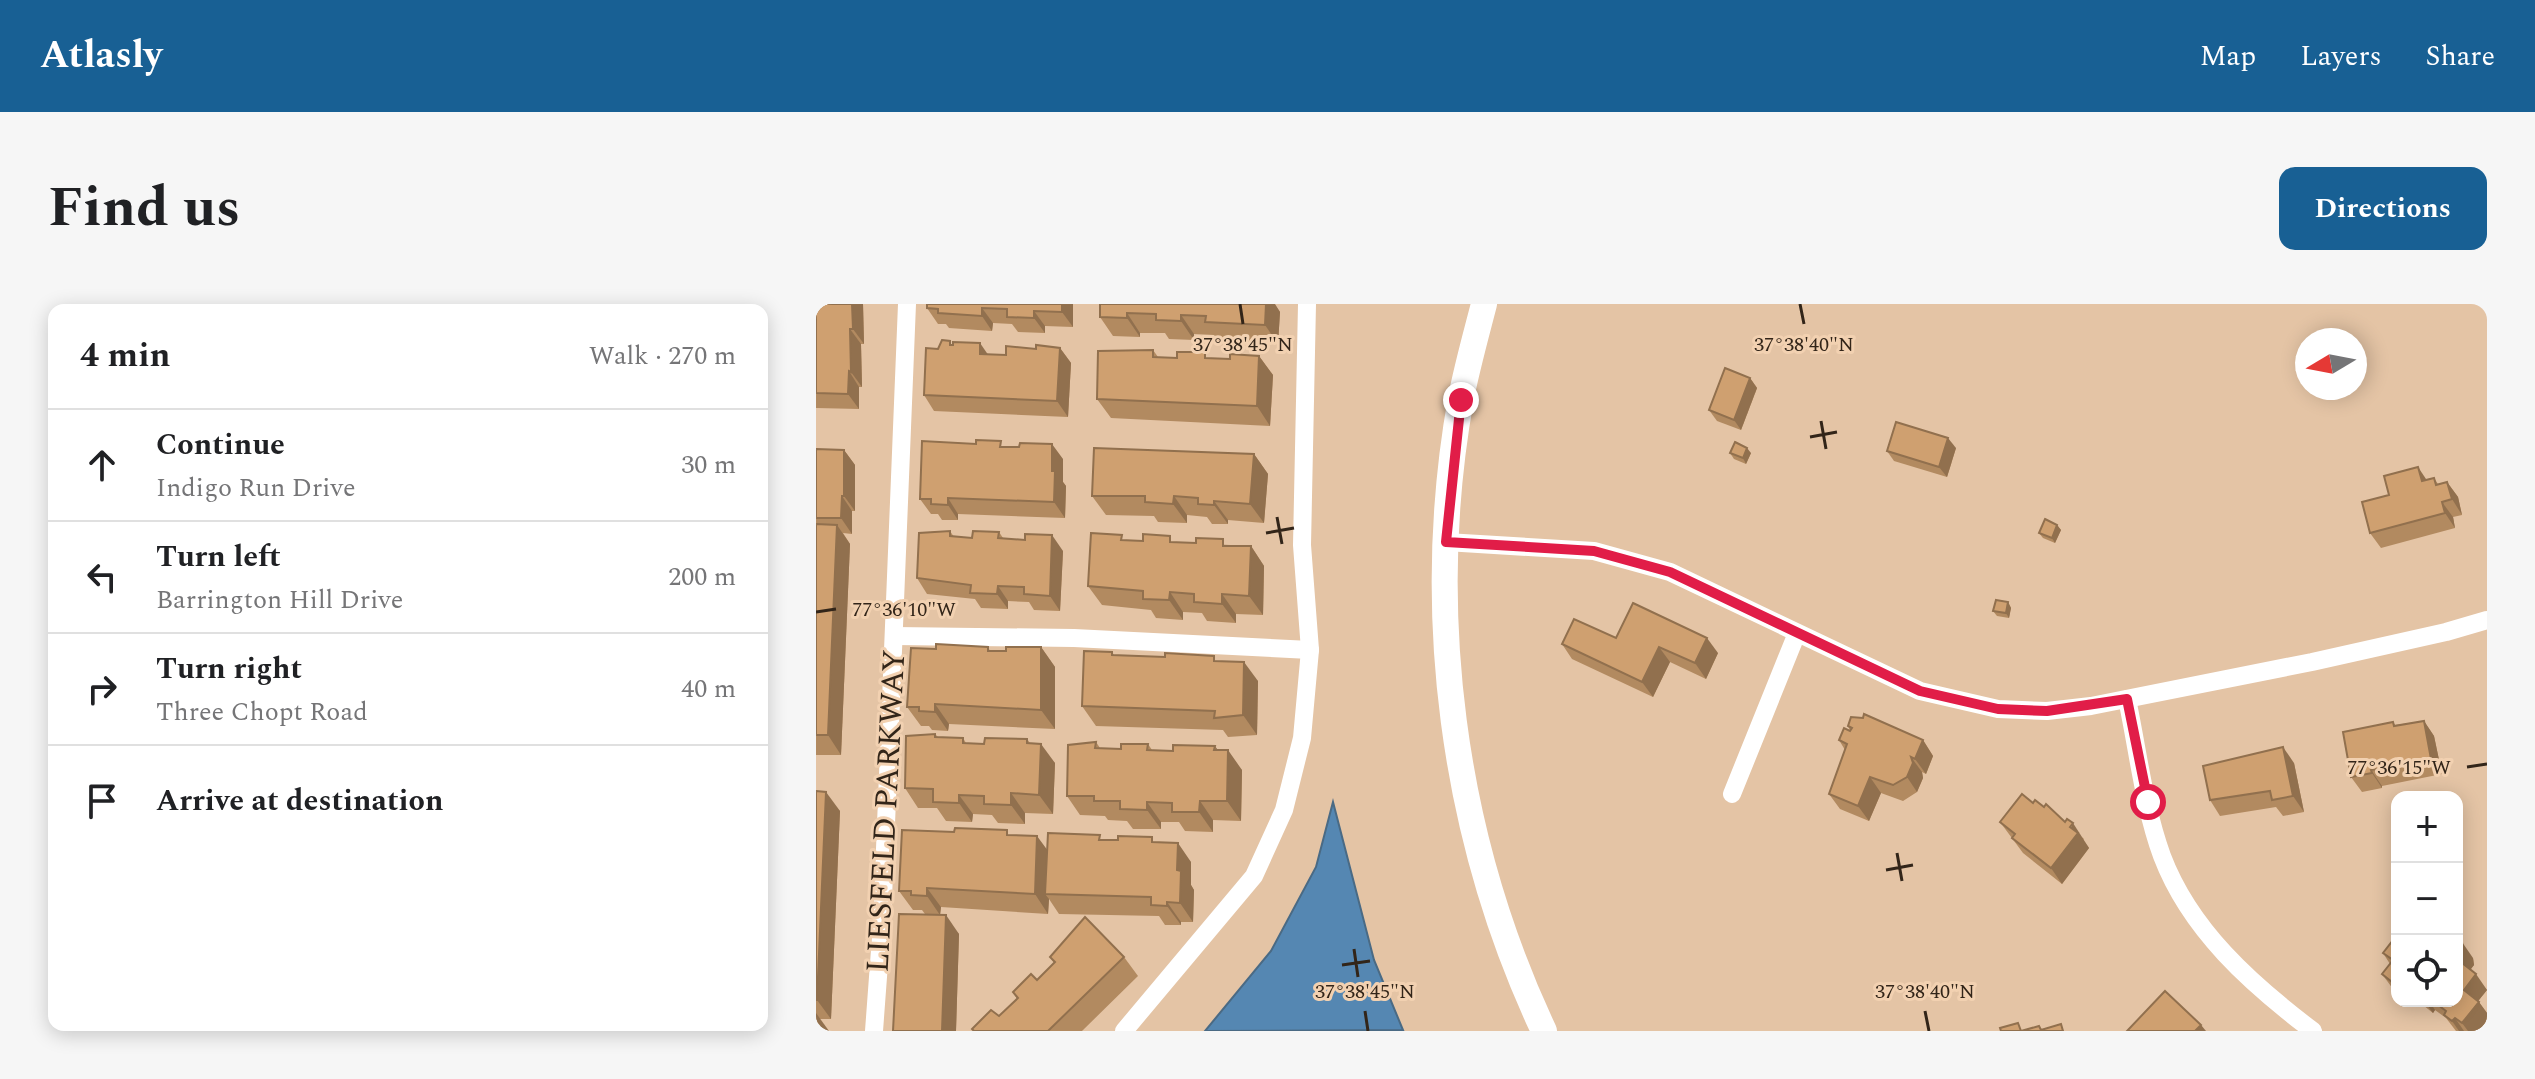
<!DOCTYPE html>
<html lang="en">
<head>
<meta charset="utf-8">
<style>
	:root { --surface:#fff; --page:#f6f6f6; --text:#202124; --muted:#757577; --line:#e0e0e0; --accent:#186094 }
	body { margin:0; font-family:Spectral,serif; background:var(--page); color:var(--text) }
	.controls { position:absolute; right:24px; bottom:24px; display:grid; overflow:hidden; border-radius:16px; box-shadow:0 4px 20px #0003 }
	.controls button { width:72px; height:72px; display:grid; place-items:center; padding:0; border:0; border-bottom:2px solid var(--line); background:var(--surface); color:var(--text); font:40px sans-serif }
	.compass { position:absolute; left:1479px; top:24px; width:72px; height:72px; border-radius:50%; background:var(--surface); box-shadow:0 4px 20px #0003; rotate:260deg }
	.stop { position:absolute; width:24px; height:24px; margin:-18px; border:6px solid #e11d48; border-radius:50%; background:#fff }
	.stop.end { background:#e11d48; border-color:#fff; box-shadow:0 2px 8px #0008 }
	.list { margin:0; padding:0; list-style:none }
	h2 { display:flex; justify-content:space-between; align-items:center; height:104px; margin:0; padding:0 32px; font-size:34px }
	h2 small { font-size:26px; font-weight:400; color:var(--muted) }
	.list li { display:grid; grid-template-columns:52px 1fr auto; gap:24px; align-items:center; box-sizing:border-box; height:112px; padding:0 32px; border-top:2px solid var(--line) }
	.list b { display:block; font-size:30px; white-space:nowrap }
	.list p { margin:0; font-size:26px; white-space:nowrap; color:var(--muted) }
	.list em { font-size:26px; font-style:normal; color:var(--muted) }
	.icon { flex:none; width:44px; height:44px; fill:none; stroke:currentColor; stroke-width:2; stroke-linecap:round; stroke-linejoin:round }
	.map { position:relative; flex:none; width:1671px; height:727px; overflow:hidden; border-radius:16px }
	header { display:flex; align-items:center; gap:48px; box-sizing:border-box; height:112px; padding:0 40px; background:var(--accent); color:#fff }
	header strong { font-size:38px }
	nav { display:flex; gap:44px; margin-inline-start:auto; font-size:28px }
	.intro { display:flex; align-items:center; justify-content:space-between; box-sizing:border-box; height:192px; padding:0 48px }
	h1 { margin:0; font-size:56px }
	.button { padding:20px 36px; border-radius:16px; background:var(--accent); color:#fff; font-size:28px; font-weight:700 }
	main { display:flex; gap:48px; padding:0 48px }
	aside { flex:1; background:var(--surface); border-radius:16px; box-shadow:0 4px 20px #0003 }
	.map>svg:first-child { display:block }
	.water { fill:#5587b2; stroke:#4a6a84; stroke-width:2 }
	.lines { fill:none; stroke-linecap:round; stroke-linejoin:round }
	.minor { stroke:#fff; stroke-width:18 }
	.secondary { stroke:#fff; stroke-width:26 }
	.wall { fill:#b28a60 }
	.shaded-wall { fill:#91704e }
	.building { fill:#cfa070; stroke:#91704e; stroke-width:2 }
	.route { stroke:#e11d48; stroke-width:10 }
	.ticks { fill:none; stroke:#322519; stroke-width:3 }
	.labels { text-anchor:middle; stroke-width:6; stroke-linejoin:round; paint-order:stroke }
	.street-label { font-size:32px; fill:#322519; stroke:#f2d1b1 }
	.ticks-label { font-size:20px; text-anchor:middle; fill:#322519; stroke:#f2d1b1; stroke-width:6; stroke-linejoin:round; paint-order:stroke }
</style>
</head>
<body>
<header>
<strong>Atlasly</strong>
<nav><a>Map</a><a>Layers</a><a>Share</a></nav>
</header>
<div class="intro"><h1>Find us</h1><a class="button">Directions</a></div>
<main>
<aside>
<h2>4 min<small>Walk · 270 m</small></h2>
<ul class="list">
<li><svg class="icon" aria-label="ahead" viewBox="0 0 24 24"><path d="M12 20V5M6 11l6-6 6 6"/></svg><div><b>Continue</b><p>Indigo Run Drive</p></div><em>30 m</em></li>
<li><svg class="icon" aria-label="left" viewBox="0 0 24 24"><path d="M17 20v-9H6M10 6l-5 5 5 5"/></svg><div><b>Turn left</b><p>Barrington Hill Drive</p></div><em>200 m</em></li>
<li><svg class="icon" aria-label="right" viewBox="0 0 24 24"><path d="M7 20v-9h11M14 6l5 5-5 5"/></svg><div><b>Turn right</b><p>Three Chopt Road</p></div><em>40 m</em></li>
<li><svg class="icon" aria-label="arrive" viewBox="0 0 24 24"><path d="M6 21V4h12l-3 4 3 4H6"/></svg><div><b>Arrive at destination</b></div></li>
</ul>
</aside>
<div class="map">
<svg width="1671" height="727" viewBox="0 0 1671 727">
	<rect width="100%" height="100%" fill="#e4c4a5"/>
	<!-- water -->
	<polygon class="water" points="517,498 558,656 587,726 389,727 455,647 500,563"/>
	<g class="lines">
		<!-- minor -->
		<g class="minor">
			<polyline points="630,238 778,247 854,268 1104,387 1182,405 1231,407 1275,402 1496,358 1630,328 1671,316"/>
			<polyline points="78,332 258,334 494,346"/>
			<path d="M1311 395C1322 447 1328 503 1346 552 1374 626 1435 680 1497 727"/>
			<polyline points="916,490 981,329"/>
			<polyline points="58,727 66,619 91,0"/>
			<polyline points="308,727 438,572 468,506 486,434 494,346 486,241 491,0"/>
		</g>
		<!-- secondary -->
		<path class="secondary" d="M668 0C660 31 651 63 645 94 607 306 636 532 728 727"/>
	</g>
	<!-- wall -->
	<g class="wall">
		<polygon points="0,0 47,0 48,40 45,40 46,83 43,83 43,105 0,104"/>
		<polygon points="111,0 257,0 257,23 229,22 229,29 202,28 196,20 177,19 176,27 133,24 130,20 122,20 111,4"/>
		<polygon points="284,0 459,1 464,8 462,40 403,38 398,31 378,30 378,36 353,35 349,29 324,29 324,33 297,32 284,13"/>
		<polygon points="137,41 172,50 190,51 220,45 244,44 255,59 252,113 118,107 108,91 122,45"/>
		<polygon points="337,46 342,53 414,55 443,52 457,71 454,122 295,114 281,95"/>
		<polygon points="934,74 941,84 925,126 901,117 893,106"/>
		<polygon points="189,143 247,155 247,178 250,182 249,214 142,210 142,216 126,216 122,210 115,210 104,195"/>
		<polygon points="1140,144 1131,173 1078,157 1071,147"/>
		<polygon points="0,145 28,146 39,161 39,207 36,207 36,230 27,229 34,240 25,451 0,451"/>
		<polygon points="914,149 935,149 930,160 918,155"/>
		<polygon points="438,150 452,170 448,219 412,216 412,220 396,220 391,213 371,211 371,219 342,218 338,212 290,211 276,192"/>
		<polygon points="1618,174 1622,180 1631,178 1642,193 1646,211 1637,213 1639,224 1565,244 1554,229 1573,191"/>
		<polygon points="1241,221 1245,226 1239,239 1227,234 1223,229"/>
		<polygon points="134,227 138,233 156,234 183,228 187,234 247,247 244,307 218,306 213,298 192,297 192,305 165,304 159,295 111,290 101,274"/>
		<polygon points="310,236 435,242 448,262 447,311 420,310 420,319 391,317 386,309 367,308 367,316 340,314 335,306 286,301 272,282"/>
		<polygon points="1192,298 1195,304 1193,314 1181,312 1177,307"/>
		<polygon points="800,334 902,349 890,375 854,358 837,393 756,355 746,340"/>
		<polygon points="172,343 174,347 190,347 225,343 239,363 239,425 133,420 132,427 116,426 113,422 105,422 91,403 120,345"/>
		<polygon points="296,348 298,351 402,357 442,377 441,431 412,433 407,426 280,422 266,402"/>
		<polygon points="1608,417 1618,432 1626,470 1566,482 1566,484 1546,488 1535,473 1577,418 1579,421"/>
		<polygon points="1032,422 1107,436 1117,452 1110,470 1106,468 1107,474 1101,488 1087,497 1065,489 1053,517 1024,505 1013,490 1029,446 1023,436 1034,427"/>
		<polygon points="119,430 122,433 147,434 150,439 168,440 211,435 214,439 239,459 237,510 209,509 209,520 182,519 176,511 157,510 156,518 130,517 121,504 102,504 89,484"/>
		<polygon points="280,438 284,444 305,445 332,440 336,446 357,447 399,442 401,446 426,466 425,517 397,516 397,528 369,527 363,518 345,518 345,525 317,525 311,517 292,516 289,512 264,511 251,492"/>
		<polygon points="1478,459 1488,508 1467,512 1460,503 1404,512 1394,496"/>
		<polygon points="0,487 24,507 15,715 4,715 0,727"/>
		<polygon points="1217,499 1228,503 1268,535 1267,536 1273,544 1246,580 1207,549 1184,518"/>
		<polygon points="194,531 231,546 287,536 340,538 375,558 375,581 378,586 377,618 365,618 365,621 349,621 343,612 243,610 233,595 232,610 125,603 124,611 143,630 140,727 77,727 109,610 106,606 97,606 83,587"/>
		<polygon points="1581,631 1581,689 1577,685 1566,670 1574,660 1567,649"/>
		<polygon points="234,653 308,653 322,672 266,727 157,727 183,712 201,695 197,688 221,676 238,659"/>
		<polygon points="1657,654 1658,661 1654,666 1671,686 1662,697 1671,709 1671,717 1663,727 1640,727 1630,714 1619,706 1617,709 1602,697 1598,702 1592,697 1641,697"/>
	</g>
	<!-- shaded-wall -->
	<g class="shaded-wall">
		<polygon points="36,0 47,0 48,40 37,25"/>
		<polygon points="246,0 257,0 257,23 246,8"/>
		<polygon points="450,0 459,0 464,8 462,40 449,21"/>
		<polygon points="166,4 177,19 176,27 166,12"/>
		<polygon points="218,7 229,22 229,29 218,14"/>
		<polygon points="311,9 324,29 324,33 311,14"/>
		<polygon points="365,11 378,30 378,36 365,17"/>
		<polygon points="34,25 45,40 46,83 35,68"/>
		<polygon points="164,39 175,55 164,50"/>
		<polygon points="244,44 255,59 252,113 241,97"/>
		<polygon points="443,52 457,71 454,122 441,102"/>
		<polygon points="33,67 43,83 43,105 32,90"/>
		<polygon points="934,74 941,84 925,126 918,116"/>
		<polygon points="1132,134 1140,144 1131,173 1123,163"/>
		<polygon points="236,140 247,155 247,178 250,182 249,214 238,198 236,167"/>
		<polygon points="931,144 935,149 930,160 927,154"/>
		<polygon points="28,146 39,161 39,207 28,192"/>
		<polygon points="438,150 452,170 448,219 434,200"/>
		<polygon points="1602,163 1612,178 1606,177"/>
		<polygon points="1631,178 1642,193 1646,211 1636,195"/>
		<polygon points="26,192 36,207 36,230 25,214"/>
		<polygon points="358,192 371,211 371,219 357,200"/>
		<polygon points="132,194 142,210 142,216 132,201"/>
		<polygon points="398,197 412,216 412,220 398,201"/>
		<polygon points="1626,198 1637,213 1639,224 1629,209"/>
		<polygon points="21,221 34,240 25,451 12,431"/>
		<polygon points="1241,221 1245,226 1239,239 1236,234"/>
		<polygon points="236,231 247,247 244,307 234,292"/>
		<polygon points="435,242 448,262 447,311 433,292"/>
		<polygon points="182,282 192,297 192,305 181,290"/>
		<polygon points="354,288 367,308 367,316 353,296"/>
		<polygon points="406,290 420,310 420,319 406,300"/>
		<polygon points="1192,298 1195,304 1193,314 1190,309"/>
		<polygon points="891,334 902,349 890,375 879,359"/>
		<polygon points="225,343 239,363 239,425 225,406"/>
		<polygon points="843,343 854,358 837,393 826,378"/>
		<polygon points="428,358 442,377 441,431 427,411"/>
		<polygon points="119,400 133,420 132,427 119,408"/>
		<polygon points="1608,417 1618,432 1626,470 1615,455"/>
		<polygon points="1107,436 1117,452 1110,470 1099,455"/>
		<polygon points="225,440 239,459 237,510 223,491"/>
		<polygon points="399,442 412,461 412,446 426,466 425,517 411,497"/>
		<polygon points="1467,443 1478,459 1488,508 1477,492"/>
		<polygon points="1095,453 1106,468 1107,474 1101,488 1091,473"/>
		<polygon points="1555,466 1566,482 1566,484 1556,469"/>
		<polygon points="1054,473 1065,489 1053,517 1042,502"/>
		<polygon points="10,488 24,507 15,715 1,696"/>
		<polygon points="195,489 209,509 209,520 195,501"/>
		<polygon points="143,491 157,510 156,518 143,499"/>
		<polygon points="384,497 397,516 397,528 383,508"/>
		<polygon points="331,498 345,518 345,525 331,506"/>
		<polygon points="1257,519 1273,544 1246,580 1235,564"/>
		<polygon points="221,532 235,551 229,590 233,595 232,610 219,590"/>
		<polygon points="362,539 375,558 375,581 378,586 377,618 364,599 361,566"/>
		<polygon points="111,584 125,603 124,611 111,592"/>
		<polygon points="351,598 365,618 365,621 351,602"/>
		<polygon points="130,611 143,630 140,727 126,727"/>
		<polygon points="1646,638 1657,654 1658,661 1651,670 1641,656"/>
		<polygon points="1660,670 1671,686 1659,701 1648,686"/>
		<polygon points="1608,697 1613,697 1619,706 1617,709"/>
		<polygon points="1663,698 1671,709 1671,717 1663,727 1652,727 1646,719"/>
		<polygon points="0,709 13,727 0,727"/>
		<polygon points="1639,714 1648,727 1643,727 1636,717"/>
		<polygon points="1385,721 1390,727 1379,727"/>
	</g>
	<!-- building -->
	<g class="building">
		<polygon points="0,0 36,0 37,25 34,25 35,68 33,67 32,90 0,89"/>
		<polygon points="111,0 246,0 246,8 218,7 218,14 191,13 191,5 166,4 166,12 122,9 122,5 111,4"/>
		<polygon points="284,0 450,0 449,21 389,18 390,12 365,11 365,17 340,16 340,10 311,9 311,14 284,13"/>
		<polygon points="126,36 134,37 134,41 137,41 137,38 164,39 164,50 190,51 190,42 220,45 220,41 244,44 241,97 108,91 110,44 122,45"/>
		<polygon points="337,46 337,53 361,54 361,48 389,48 389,54 414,55 414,50 443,52 441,102 281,95 282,47"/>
		<polygon points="909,64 934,74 918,116 893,106"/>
		<polygon points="1080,118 1132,134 1123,163 1071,147"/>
		<polygon points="160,136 185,137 184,143 203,143 204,139 236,140 236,167 239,167 238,198 132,194 132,201 115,200 115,195 104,195 106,137 160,140"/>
		<polygon points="919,138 931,144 927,154 914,149"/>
		<polygon points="278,144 438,150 434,200 398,197 398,201 382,200 382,194 358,192 357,200 329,198 329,192 276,192"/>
		<polygon points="0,145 28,146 28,192 26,192 25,214 0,214"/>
		<polygon points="1602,163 1606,177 1618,174 1620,181 1631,178 1636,195 1626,198 1629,209 1554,229 1546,198 1573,191 1568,172"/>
		<polygon points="1229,215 1241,221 1236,234 1223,229"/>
		<polygon points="0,220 21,221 12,431 0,431"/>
		<polygon points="134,227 134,232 156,234 157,227 183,228 182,234 209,236 209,230 236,231 234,292 208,290 208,283 182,282 181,290 154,289 155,281 101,274 103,229"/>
		<polygon points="275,229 306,231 305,236 327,237 327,230 354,232 354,238 380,239 380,234 407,235 407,242 435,242 433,292 406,290 406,300 378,298 378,290 354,288 353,296 327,295 327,287 272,282"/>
		<polygon points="1180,296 1192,298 1190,309 1177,307"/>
		<polygon points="817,299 891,334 879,359 843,343 826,378 746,340 758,315 800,334"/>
		<polygon points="120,340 172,343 172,347 190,347 190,343 225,343 225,406 119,400 119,408 103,407 103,403 91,403 95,344 120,345"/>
		<polygon points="268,347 296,348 296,351 349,353 349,349 398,352 398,357 428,358 427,411 398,414 399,407 266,402"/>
		<polygon points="1048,410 1107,436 1099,455 1095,453 1097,459 1091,473 1077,481 1054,473 1042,502 1013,490 1031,440 1023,436 1028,424 1034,427 1036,424 1032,422 1035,413 1047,414"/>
		<polygon points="1608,417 1615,455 1555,466 1556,469 1535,473 1527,428 1577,418 1578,422"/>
		<polygon points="119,430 119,433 147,434 147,439 168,440 169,434 211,435 211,439 225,440 223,491 195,489 195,501 168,500 168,492 143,491 143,499 117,498 117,485 89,484 90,432"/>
		<polygon points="280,438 279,444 305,445 305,440 332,440 331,446 357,447 357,441 399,442 398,446 412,446 411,497 384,497 383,508 356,508 356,499 331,498 331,506 304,505 304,497 278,497 278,492 251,492 252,441"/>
		<polygon points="1467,443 1477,492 1456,496 1454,487 1394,496 1387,462"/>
		<polygon points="0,487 10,488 1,696 0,696"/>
		<polygon points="1206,490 1217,499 1219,496 1228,503 1230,500 1249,518 1251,515 1257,519 1254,523 1262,529 1235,564 1196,534 1199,530 1184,518"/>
		<polygon points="139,524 191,526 191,531 221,532 219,590 111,584 111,592 95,591 95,587 83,587 86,526 138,528"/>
		<polygon points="232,529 284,531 283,536 302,536 302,532 336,533 336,538 362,539 361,566 365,567 364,599 351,598 351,602 335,601 335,593 229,590"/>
		<polygon points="83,610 130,611 126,727 77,727"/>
		<polygon points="269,613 308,653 232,727 158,727 156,725 175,706 183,712 202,694 197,688 215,670 221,676 239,658 234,653"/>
		<polygon points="1581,631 1581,682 1566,670 1577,656 1567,649"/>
		<polygon points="1641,635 1646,638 1647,646 1641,654"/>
		<polygon points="1641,655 1660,670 1648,686 1663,698 1646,719 1639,714 1636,717 1628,711 1630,707 1617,697 1641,697"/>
		<polygon points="1349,687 1385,721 1379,727 1311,727"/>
		<polygon points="1202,719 1205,727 1185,727 1184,724"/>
		<polygon points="1245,720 1247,727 1205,727 1223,722 1225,726"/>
	</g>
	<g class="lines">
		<!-- route -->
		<polyline class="route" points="645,96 630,238 778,247 854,268 1104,387 1182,405 1231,407 1311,395 1332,498"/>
	</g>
	<!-- ticks -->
	<path class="ticks" d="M424 0 427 20M984 0 988 20M1005 117 1010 145M994 133 1021 128M461 213 466 240M450 229 478 224M0 308 20 305M1651 463 1671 460M1081 549 1086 577M1070 566 1097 561M538 645 542 673M526 661 554 657M549 707 552 727M1109 707 1113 727"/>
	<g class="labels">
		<!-- street labels -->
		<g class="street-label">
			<text transform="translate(69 507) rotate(-87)" y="11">LIESFELD PARKWAY</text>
		</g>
	</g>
	<g class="ticks-label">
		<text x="427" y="47">37°38'45"N</text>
		<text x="988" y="47">37°38'40"N</text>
		<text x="88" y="312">77°36'10"W</text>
		<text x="1583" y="470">77°36'15"W</text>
		<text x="549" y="694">37°38'45"N</text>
		<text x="1109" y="694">37°38'40"N</text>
	</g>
</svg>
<div class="controls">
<button>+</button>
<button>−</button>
<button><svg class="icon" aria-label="locate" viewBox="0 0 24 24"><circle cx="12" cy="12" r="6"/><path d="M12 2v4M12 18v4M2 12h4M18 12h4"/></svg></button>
</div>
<svg class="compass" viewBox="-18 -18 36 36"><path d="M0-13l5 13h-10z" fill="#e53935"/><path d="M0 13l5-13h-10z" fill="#757577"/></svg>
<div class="stop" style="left:1332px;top:498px"></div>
<div class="stop end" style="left:645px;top:96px"></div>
</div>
</main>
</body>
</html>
